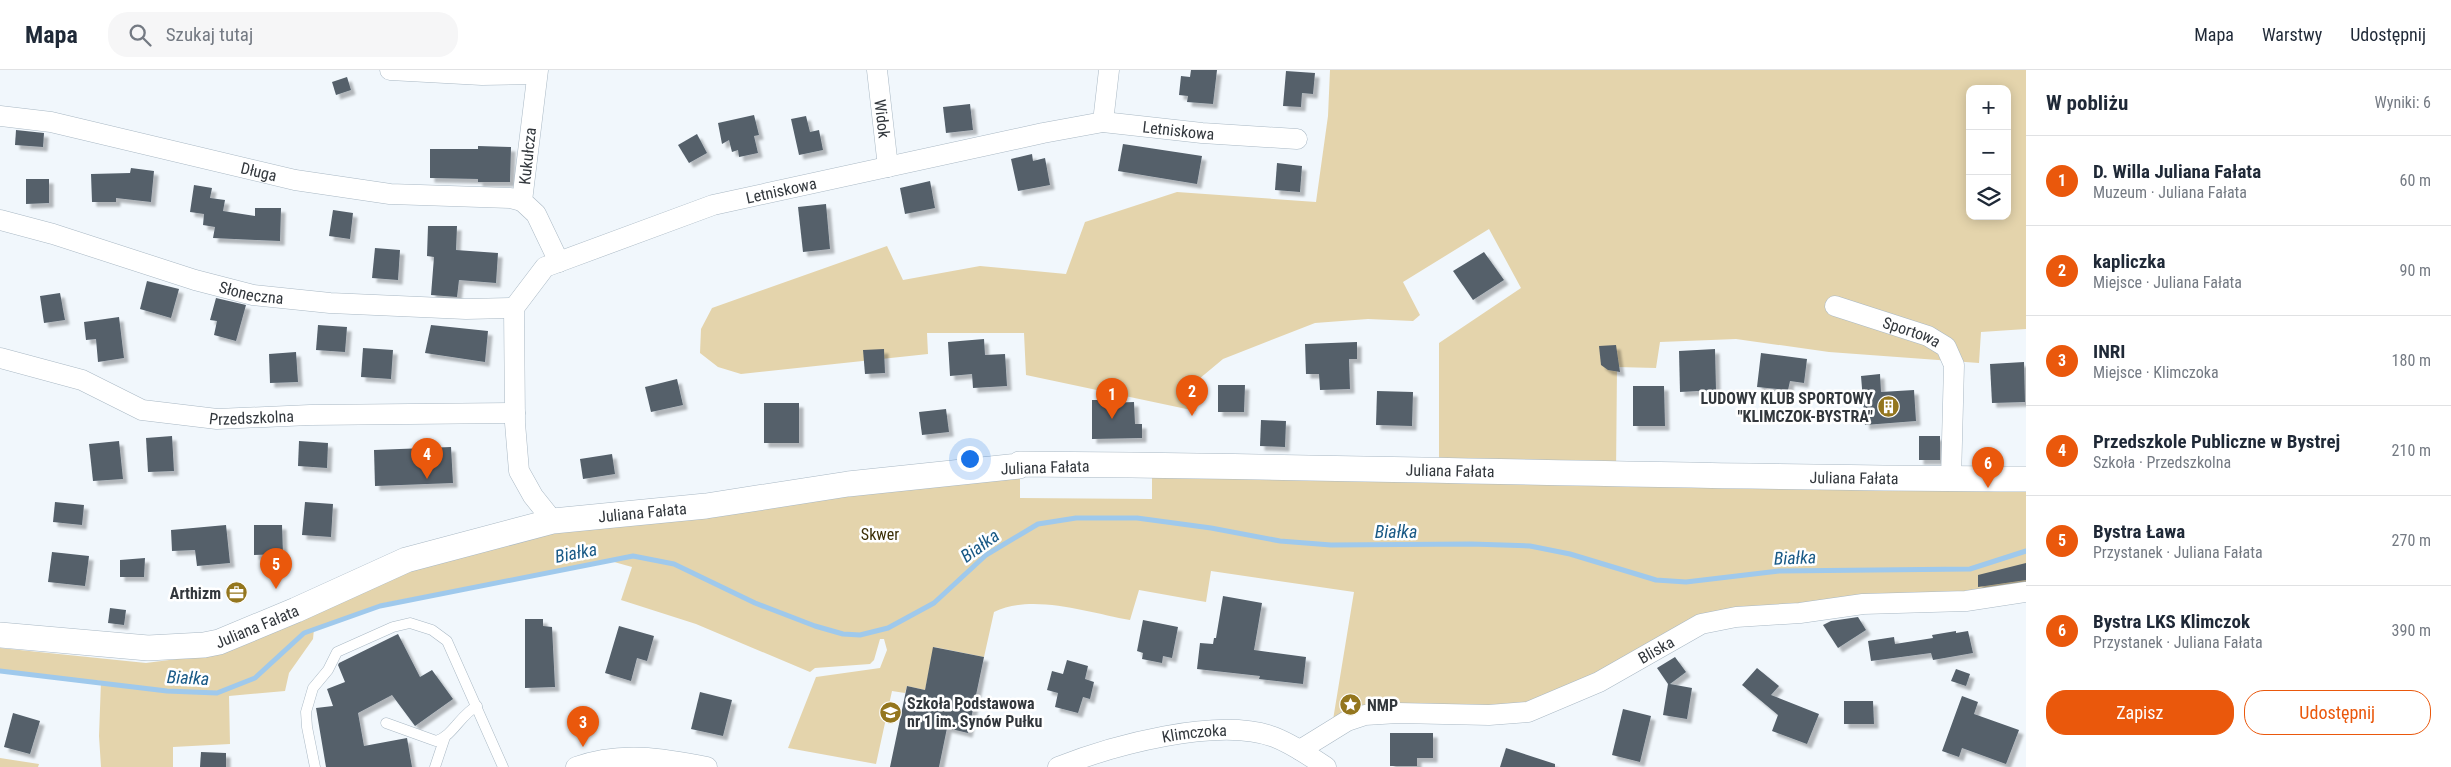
<!DOCTYPE html>
<html lang="pl">
<head>
<meta charset="utf-8">
<style>
	:root { --surface:#fff; --page:#f6f6f7; --text:#1f2937; --muted:#747a83; --line:#e0e1e3; --accent:#ea580c }
	body { margin:0; font-family:"Roboto Condensed",sans-serif; background:var(--page); color:var(--text) }
	.controls { position:absolute; right:15px; top:15px; display:grid; overflow:hidden; border-radius:10px; box-shadow:0 2px 12px #0003 }
	.controls button { width:45px; height:45px; display:grid; place-items:center; padding:0; border:0; border-bottom:1px solid var(--line); background:var(--surface); color:var(--text); font:25px sans-serif }
	.you { position:absolute; left:969px; top:388px; width:18px; height:18px; margin:-12px; border:4px solid #fff; border-radius:50%; background:#1a73e8; box-shadow:0 0 0 8px #1a73e833 }
	.badge { display:grid; place-items:center; width:32px; height:32px; border-radius:50%; background:var(--accent); color:#fff; font-size:16px; font-weight:700 }
	.pin { position:absolute; translate:-50% -41px; filter:drop-shadow(0 1px 2px #0008) }
	.pin::after { content:''; position:absolute; top:26px; width:18px; height:15px; background:inherit; clip-path:polygon(0 0,100% 0,50% 100%) }
	.list { margin:0; padding:0; list-style:none }
	h2 { display:flex; justify-content:space-between; align-items:center; height:65px; margin:0; padding:0 20px; font-size:21px }
	h2 small { font-size:16px; font-weight:400; color:var(--muted) }
	.list li { display:grid; grid-template-columns:32px 1fr auto; gap:15px; align-items:center; box-sizing:border-box; height:90px; padding:0 20px; border-top:1px solid var(--line) }
	.list b { display:block; font-size:19px; white-space:nowrap }
	.list p { margin:0; font-size:16px; white-space:nowrap; color:var(--muted) }
	.list em { font-size:16px; font-style:normal; color:var(--muted) }
	.actions { display:flex; gap:10px; padding:15px 20px }
	.actions a { flex:1; padding:11px 0; border:1px solid var(--accent); border-radius:20px; text-align:center; font-size:18px; color:var(--accent) }
	.actions .main { background:var(--accent); color:#fff }
	.icon { flex:none; width:28px; height:28px; fill:none; stroke:currentColor; stroke-width:2; stroke-linecap:round; stroke-linejoin:round }
	.map { position:relative; flex:none; width:2026px; height:697px; overflow:hidden }
	header { display:flex; align-items:center; gap:30px; box-sizing:border-box; height:70px; padding:0 25px; background:var(--surface); border-bottom:1px solid var(--line) }
	header strong { font-size:24px }
	nav { display:flex; gap:28px; margin-inline-start:auto; font-size:18px }
	.search { width:350px; height:45px; background:var(--page); display:flex; align-items:center; gap:12px; box-sizing:border-box; padding:0 18px; border-radius:20px; color:var(--muted); font-size:19px }
	main { display:flex }
	aside { flex:1; background:var(--surface) }
	.map>svg:first-child { display:block }
	.green { fill:#e4d4ac; fill-rule:evenodd }
	.lines { fill:none; stroke-linecap:round; stroke-linejoin:round }
	.stream { stroke:#9fc9ec; stroke-width:5 }
	.building { fill:#54606b; filter:url(#shadow) }
	.service-casing { stroke:#a9b8c4; stroke-width:11 }
	.minor-casing { stroke:#a9b8c4; stroke-width:21 }
	.tertiary-casing { stroke:#a9b8c4; stroke-width:26 }
	.service { stroke:#fff; stroke-width:10 }
	.minor { stroke:#fff; stroke-width:20 }
	.tertiary { stroke:#fff; stroke-width:25 }
	.labels { text-anchor:middle; stroke-width:5; stroke-linejoin:round; paint-order:stroke }
	.street-label { font-size:16px; fill:#32373c; stroke:#fff }
	.poi-label { font-size:16px; font-weight:bold; fill:#32373c; stroke:#fff; text-anchor:end }
	.park-label { font-size:16px; fill:#3c2f06; stroke:#fff }
	.water-label { font-size:18px; font-style:italic; fill:#1a5a86; stroke:#fff }
</style>
</head>
<body>
<header>
<strong>Mapa</strong>
<div class="search"><svg class="icon" aria-label="search" viewBox="0 0 24 24"><circle cx="10" cy="10" r="6"/><path d="M15 15l6 6"/></svg>Szukaj tutaj</div>
<nav><a>Mapa</a><a>Warstwy</a><a>Udostępnij</a></nav>
</header>
<main>
<div class="map">
<svg width="2026" height="697" viewBox="0 0 2026 697">
	<defs>
		<filter id="shadow"><feDropShadow dx="4.5" dy="4.5" stdDeviation="1" flood-color="#0004"/></filter>
	</defs>
	<rect width="100%" height="100%" fill="#f1f7fc"/>
	<!-- green -->
	<g class="green">
		<path d="M1330 0H2026V259L1981 262 1979 293 1829 282 1736 269 1660 272 1656 298 1617 297 1616 405 2026 409V522L1736 547 1528 642 1398 643 1331 662 1354 522 1211 501 1206 532 1139 520 1130 550C1089 543 1033 523 994 542L984 587 934 577 925 620 907 616 905 623 892 621 876 694 788 678 816 607 880 598 887 580 884 569H880L874 590 870 594 815 598 810 602 696 554 621 530 632 497 607 490 380 534 314 559 313 569 289 603 285 621 229 626 230 674 173 677V697H101L99 666 101 611 0 601V578L146 593 200 586 243 561 553 451 1020 394V428L1152 429V395L1439 401V273L1521 218 1489 159 1403 212 1420 245 1413 251 1368 249 1315 253 1223 289 1199 309 1196 341 1026 305 1024 263H927L928 284 741 304 718 297 700 283 701 259 712 238 887 176 903 210 980 196 1066 204 1085 152 1177 122 1316 132 1328 46ZM1970 19H2007V146H1970Z"/>
		<polygon points="0,688 39,694 38,697 0,697"/>
	</g>
	<g class="lines">
		<!-- stream -->
		<polyline class="stream" points="0,601 167,621 217,623 255,608 304,563 380,536 633,486 674,494 755,533 815,556 843,564 860,565 888,558 934,533 986,485 1038,454 1076,448 1137,448 1211,458 1280,471 1331,475 1471,474 1530,476 1570,484 1656,510 1686,512 1779,501 1970,499 2026,481"/>
	</g>
	<!-- building -->
	<g class="building">
		<polygon points="1191,0 1217,0 1213,34 1187,32 1188,26 1179,25 1181,6 1190,7"/>
		<polygon points="1286,1 1315,3 1313,24 1302,23 1301,37 1283,36"/>
		<polygon points="347,7 351,20 336,25 332,12"/>
		<polygon points="970,34 973,60 946,63 943,37"/>
		<polygon points="754,45 759,65 754,66 758,83 739,87 738,80 732,82 729,70 722,74 718,53"/>
		<polygon points="806,46 810,62 819,60 823,80 799,85 791,49"/>
		<polygon points="16,60 44,63 43,77 15,75"/>
		<polygon points="697,64 707,83 689,93 678,75"/>
		<polygon points="1123,74 1202,86 1197,114 1118,101"/>
		<polygon points="478,76 511,77 510,112 478,112 478,109 430,108 430,79 478,79"/>
		<polygon points="1032,84 1033,91 1045,88 1050,115 1018,121 1011,89"/>
		<polygon points="1277,93 1302,96 1300,122 1275,120"/>
		<polygon points="131,98 154,101 151,132 116,128 116,132 92,132 91,104 130,103"/>
		<polygon points="26,109 49,109 49,133 26,134"/>
		<polygon points="930,111 935,138 905,144 900,118"/>
		<polygon points="194,115 212,118 210,128 225,130 223,141 255,146 255,138 281,138 280,171 213,168 215,157 203,155 204,144 190,142"/>
		<polygon points="826,134 830,179 803,182 798,137"/>
		<polygon points="333,140 353,143 350,169 329,166"/>
		<polygon points="428,156 457,156 456,180 498,183 496,213 459,210 457,227 431,225 434,187 427,186"/>
		<polygon points="375,178 400,180 398,210 372,208"/>
		<polygon points="1484,182 1504,210 1473,230 1453,201"/>
		<polygon points="147,211 179,219 171,248 140,239"/>
		<polygon points="60,223 65,250 44,253 40,226"/>
		<polygon points="216,228 246,235 236,271 214,265 217,251 210,250"/>
		<polygon points="119,247 124,288 98,292 96,269 86,270 84,252"/>
		<polygon points="318,255 347,257 345,282 316,280"/>
		<polygon points="431,255 488,261 485,292 425,283"/>
		<polygon points="984,269 985,285 1005,284 1007,316 973,318 972,304 950,306 948,272"/>
		<polygon points="1357,272 1357,289 1349,289 1350,319 1320,320 1319,304 1306,304 1305,274"/>
		<polygon points="1616,275 1620,302 1608,300 1601,295 1599,276"/>
		<polygon points="363,278 393,280 391,309 361,307"/>
		<polygon points="884,279 885,303 865,304 863,280"/>
		<polygon points="1715,279 1716,320 1680,322 1679,281"/>
		<polygon points="296,282 298,312 270,313 269,284"/>
		<polygon points="1761,283 1807,289 1804,313 1790,311 1788,320 1757,317"/>
		<polygon points="2024,292 2025,332 1992,333 1990,294"/>
		<polygon points="1880,304 1881,322 1914,320 1916,351 1865,355 1861,306"/>
		<polygon points="677,309 683,335 651,342 645,317"/>
		<polygon points="1218,315 1245,315 1244,342 1218,342"/>
		<polygon points="1633,316 1664,316 1665,356 1633,356"/>
		<polygon points="1377,321 1413,322 1412,356 1376,355"/>
		<polygon points="1092,330 1106,330 1106,333 1134,332 1135,354 1142,354 1142,368 1092,369"/>
		<rect x="764" y="333" width="35" height="40"/>
		<polygon points="946,339 949,362 922,365 919,342"/>
		<polygon points="1261,350 1286,351 1285,377 1260,376"/>
		<polygon points="172,366 174,401 148,402 146,368"/>
		<rect x="1919" y="366" width="21" height="24"/>
		<polygon points="119,371 123,409 93,411 89,374"/>
		<polygon points="299,371 328,373 327,398 298,396"/>
		<polygon points="451,377 453,413 375,416 374,380"/>
		<polygon points="612,384 615,404 583,409 580,389"/>
		<polygon points="55,432 84,435 82,455 53,452"/>
		<polygon points="305,432 333,434 331,467 302,465"/>
		<polygon points="226,455 230,493 197,496 195,480 172,481 171,460"/>
		<polygon points="254,455 282,455 283,484 254,485"/>
		<polygon points="52,482 89,486 85,516 48,512"/>
		<polygon points="145,488 144,507 120,507 120,490"/>
		<polygon points="2026,493 2026,510 1978,517 1978,505"/>
		<polygon points="1223,526 1262,533 1254,580 1306,587 1303,614 1259,609 1260,606 1197,599 1200,573 1213,574 1214,568 1216,568"/>
		<polygon points="110,538 126,540 124,555 108,553"/>
		<polygon points="1858,547 1866,560 1838,578 1823,555 1831,551"/>
		<polygon points="525,549 543,549 543,556 552,557 555,617 525,618"/>
		<polygon points="1143,550 1178,557 1172,588 1163,586 1162,593 1142,589 1143,583 1137,581"/>
		<polygon points="619,556 654,566 647,591 637,588 631,611 605,603"/>
		<polygon points="1956,561 1956,563 1968,561 1973,583 1933,590 1931,583 1871,591 1868,571 1894,567 1895,574 1933,568 1932,565"/>
		<polygon points="398,564 420,607 432,600 453,629 415,656 392,625 358,643 364,676 407,668 412,697 326,697 316,638 333,636 327,619 345,612 338,595 339,593"/>
		<polygon points="933,577 984,587 968,663 947,658 939,697 890,697 907,616 925,620"/>
		<polygon points="1675,587 1686,602 1670,614 1692,618 1687,649 1663,645 1668,614 1657,598"/>
		<polygon points="1067,590 1088,596 1085,609 1094,612 1090,629 1083,627 1078,643 1055,637 1058,623 1047,620 1052,601 1063,604"/>
		<polygon points="1757,598 1779,616 1771,625 1819,644 1807,674 1772,661 1778,645 1742,615"/>
		<polygon points="1956,599 1970,604 1966,616 1951,611"/>
		<polygon points="700,622 732,630 723,666 691,659"/>
		<polygon points="1962,626 1978,632 1974,644 2019,660 2006,694 1962,678 1959,687 1942,681"/>
		<polygon points="1844,631 1873,631 1874,654 1844,654"/>
		<polygon points="1623,639 1651,646 1640,692 1612,685"/>
		<polygon points="13,643 40,651 30,684 4,677"/>
		<polygon points="1390,663 1433,663 1433,688 1417,688 1417,696 1390,696"/>
		<polygon points="1506,678 1555,694 1555,697 1500,697"/>
		<polygon points="201,682 226,683 226,697 200,697"/>
	</g>
	<g class="lines">
		<defs>
			<g id="service">
				<path d="M386 653 436 671C453 666 460 645 477 636"/>
				<polyline points="315,697 307,657 306,642 313,618 328,600 337,582 393,557 410,553 432,560 447,571 503,697"/>
				<polyline points="435,697 445,667"/>
			</g>
			<g id="minor">
				<polyline points="390,0 482,5 537,4"/>
				<polyline points="538,0 522,131 536,144 559,192"/>
				<path id="s1" d="M877 0 888 97"/>
				<path id="s2" d="M0 46 51 52 295 110 390 124 510 128 522 131"/>
				<polyline points="1103,52 1109,0"/>
				<path id="s3" d="M0 150 53 164 195 210 253 225 330 233 466 239 514 238"/>
				<path id="s4" d="M1835 236 1928 266 1946 277 1954 295 1951 409"/>
				<path id="s5" d="M0 288 82 310 142 340 217 349 310 345 515 343"/>
				<path id="s6" d="M553 451 533 426 519 401 515 353 514 238 545 197 713 135 1043 63 1103 52 1202 63 1297 69"/>
				<path id="s7" d="M1300 680 1347 651 1365 645 1398 643 1489 645 1528 642 1599 612 1701 554 1736 547 1800 543 1863 534 1966 531 2026 522"/>
				<path d="M576 697C620 681 663 688 707 697"/>
				<path id="s8" d="M1058 697C1111 676 1218 646 1274 667 1292 674 1310 686 1326 697"/>
			</g>
			<g id="tertiary">
				<path id="s9" d="M0 565 148 578 204 575 219 572 296 540 406 490 553 451 706 436 848 414 1019 396 1020 394C1356 396 1691 408 2026 409"/>
			</g>
		</defs>
		<!-- service casing -->
		<use href="#service" class="service-casing"/>
		<!-- minor casing -->
		<use href="#minor" class="minor-casing"/>
		<!-- tertiary casing -->
		<use href="#tertiary" class="tertiary-casing"/>
		<!-- service -->
		<use href="#service" class="service"/>
		<!-- minor -->
		<use href="#minor" class="minor"/>
		<!-- tertiary -->
		<use href="#tertiary" class="tertiary"/>
	</g>
	<!-- icons -->
	<defs>
		<symbol id="building-disc" viewBox="-11 -11 22 22"><circle r="9.5" fill="#94761e" stroke="#fff"/><path d="M-4-6H4V6H1V3H-1V6H-4ZM-2.5-4.3h1.7v1.8h-1.7ZM.8-4.3h1.7v1.8H.8ZM-2.5-1h1.7V.8h-1.7ZM.8-1h1.7V.8H.8Z" fill="#fff"/></symbol>
		<symbol id="office-disc" viewBox="-11 -11 22 22"><circle r="9.5" fill="#94761e" stroke="#fff"/><path d="M-6-3h4V-5.5h4V-3h4V5H-6ZM-1-4.5V-3h2v-1.5ZM-6 0V1H6V0Z" fill="#fff"/></symbol>
		<symbol id="sight-disc" viewBox="-11 -11 22 22"><circle r="9.5" fill="#94761e" stroke="#fff"/><path d="M0-6L1.8-2.2L6-1.7L2.9 1.2L3.7 5.4L0 3.3L-3.7 5.4L-2.9 1.2L-6-1.7L-1.8-2.2Z" fill="#fff"/></symbol>
		<symbol id="school-disc" viewBox="-11 -11 22 22"><circle r="9.5" fill="#94761e" stroke="#fff"/><path d="M0-5L7-2L0 1L-7-2ZM-4 1L0 2.5L4 1V4Q0 6-4 4Z" fill="#fff"/></symbol>
	</defs>
	<g fill-rule="evenodd">
		<use href="#building-disc" x="1876" y="324" width="25" height="25"/>
		<use href="#office-disc" x="224" y="510" width="25" height="25"/>
		<use href="#sight-disc" x="1338" y="622" width="25" height="25"/>
		<use href="#school-disc" x="878" y="630" width="25" height="25"/>
	</g>
	<g class="labels">
		<!-- street labels -->
		<g class="street-label">
			<text dy="6" stroke="none"><textPath href="#s1" startOffset="49">Widok</textPath></text>
			<text dy="6" stroke="none"><textPath href="#s6" startOffset="929">Letniskowa</textPath></text>
			<text transform="translate(527 86) rotate(-84)" y="6">Kukułcza</text>
			<text dy="6" stroke="none"><textPath href="#s2" startOffset="265">Długa</textPath></text>
			<text dy="6" stroke="none"><textPath href="#s6" startOffset="524">Letniskowa</textPath></text>
			<text dy="6" stroke="none"><textPath href="#s3" startOffset="262">Słoneczna</textPath></text>
			<text dy="6" stroke="none"><textPath href="#s4" startOffset="81">Sportowa</textPath></text>
			<text dy="6" stroke="none"><textPath href="#s5" startOffset="262">Przedszkolna</textPath></text>
			<text transform="translate(1045 397) rotate(-2)" y="6">Juliana Fałata</text>
			<text dy="6" stroke="none"><textPath href="#s9" startOffset="1478">Juliana Fałata</textPath></text>
			<text dy="6" stroke="none"><textPath href="#s9" startOffset="1882">Juliana Fałata</textPath></text>
			<text dy="6" stroke="none"><textPath href="#s9" startOffset="666">Juliana Fałata</textPath></text>
			<text dy="6" stroke="none"><textPath href="#s9" startOffset="261">Juliana Fałata</textPath></text>
			<text dy="6" stroke="none"><textPath href="#s7" startOffset="380">Bliska</textPath></text>
			<text dy="6" stroke="none"><textPath href="#s8" startOffset="141">Klimczoka</textPath></text>
		</g>
		<!-- poi labels -->
		<g class="poi-label">
			<text x="1873" y="334">LUDOWY KLUB SPORTOWY<tspan x="1873" dy="18">"KLIMCZOK-BYSTRA"</tspan></text>
			<text x="221" y="529">Arthizm</text>
			<text x="907" y="639" text-anchor="start">Szkoła Podstawowa<tspan x="907" dy="18">nr 1 im. Synów Pułku</tspan></text>
			<text x="1367" y="641" text-anchor="start">NMP</text>
		</g>
		<!-- park labels -->
		<g class="park-label">
			<text x="880" y="470">Skwer</text>
		</g>
		<!-- water labels -->
		<g class="water-label">
			<text x="1396" y="468">Białka</text>
			<text transform="translate(980 476) rotate(-36)" y="6">Białka</text>
			<text transform="translate(576 483) rotate(-11)" y="6">Białka</text>
			<text transform="translate(1795 488) rotate(-2)" y="6">Białka</text>
			<text transform="translate(188 608) rotate(3)" y="6">Białka</text>
		</g>
	</g>
</svg>
<div class="controls">
<button>+</button>
<button>−</button>
<button><svg class="icon" aria-label="layers" viewBox="0 0 24 24"><path d="M12 4l9 5-9 5-9-5zM3 14l9 5 9-5"/></svg></button>
</div>
<div class="you"></div>
<div class="pin badge" style="left:1112px;top:349px">1</div>
<div class="pin badge" style="left:1192px;top:346px">2</div>
<div class="pin badge" style="left:583px;top:677px">3</div>
<div class="pin badge" style="left:427px;top:409px">4</div>
<div class="pin badge" style="left:276px;top:519px">5</div>
<div class="pin badge" style="left:1988px;top:418px">6</div>
</div>
<aside>
<h2>W pobliżu<small>Wyniki: 6</small></h2>
<ul class="list">
<li><span class="badge">1</span><div><b>D. Willa Juliana Fałata</b><p>Muzeum · Juliana Fałata</p></div><em>60 m</em></li>
<li><span class="badge">2</span><div><b>kapliczka</b><p>Miejsce · Juliana Fałata</p></div><em>90 m</em></li>
<li><span class="badge">3</span><div><b>INRI</b><p>Miejsce · Klimczoka</p></div><em>180 m</em></li>
<li><span class="badge">4</span><div><b>Przedszkole Publiczne w Bystrej</b><p>Szkoła · Przedszkolna</p></div><em>210 m</em></li>
<li><span class="badge">5</span><div><b>Bystra Ława</b><p>Przystanek · Juliana Fałata</p></div><em>270 m</em></li>
<li><span class="badge">6</span><div><b>Bystra LKS Klimczok</b><p>Przystanek · Juliana Fałata</p></div><em>390 m</em></li>
</ul>
<div class="actions"><a class="main">Zapisz</a><a>Udostępnij</a></div>
</aside>
</main>
</body>
</html>
